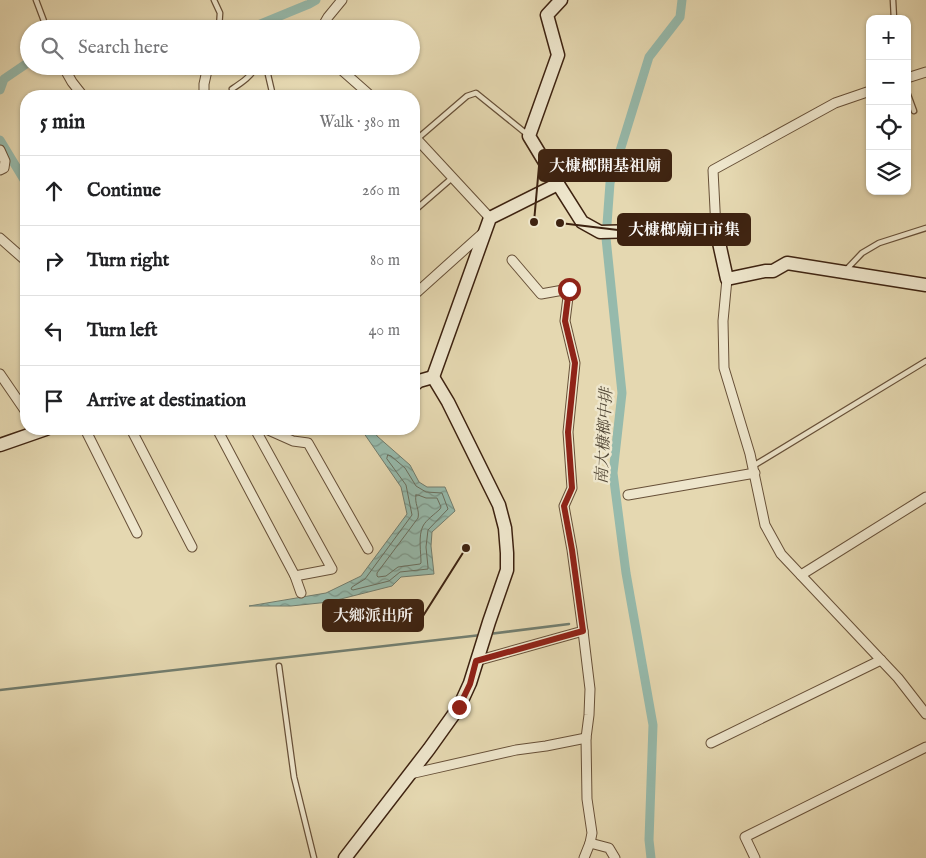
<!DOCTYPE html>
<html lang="en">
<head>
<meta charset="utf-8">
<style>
	:root { --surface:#fff; --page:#f2f2f2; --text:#202124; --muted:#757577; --line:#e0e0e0 }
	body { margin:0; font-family:"IM FELL English","Noto Serif TC",serif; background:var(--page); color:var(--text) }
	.controls { position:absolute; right:15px; top:15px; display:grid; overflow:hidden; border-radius:10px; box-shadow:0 1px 4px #0004 }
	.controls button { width:45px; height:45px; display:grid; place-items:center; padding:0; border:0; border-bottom:1px solid var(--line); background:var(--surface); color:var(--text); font:25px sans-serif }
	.stop { position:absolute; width:15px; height:15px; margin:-11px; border:4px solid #8f2418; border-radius:50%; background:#fff }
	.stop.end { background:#8f2418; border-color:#fff; box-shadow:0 1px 5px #0008 }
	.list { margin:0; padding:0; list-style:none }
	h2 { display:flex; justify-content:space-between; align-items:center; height:65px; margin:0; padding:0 20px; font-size:21px }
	h2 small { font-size:16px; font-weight:400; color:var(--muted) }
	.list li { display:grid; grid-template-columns:32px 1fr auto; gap:15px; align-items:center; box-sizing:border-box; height:70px; padding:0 20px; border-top:1px solid var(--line) }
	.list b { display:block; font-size:19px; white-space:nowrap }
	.list em { font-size:16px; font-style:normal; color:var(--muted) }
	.icon { flex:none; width:28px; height:28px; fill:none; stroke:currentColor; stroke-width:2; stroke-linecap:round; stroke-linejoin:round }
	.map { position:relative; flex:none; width:926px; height:858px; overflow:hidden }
	.search { position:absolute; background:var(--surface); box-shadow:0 1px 4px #0004; left:20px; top:20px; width:400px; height:55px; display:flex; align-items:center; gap:12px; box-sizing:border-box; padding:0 18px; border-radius:28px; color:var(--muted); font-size:19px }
	.panel { position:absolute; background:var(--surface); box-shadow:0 1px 4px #0004; left:20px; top:90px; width:400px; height:345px; border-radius:20px }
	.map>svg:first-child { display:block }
	.water { fill:url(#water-waves); stroke:#727d6e }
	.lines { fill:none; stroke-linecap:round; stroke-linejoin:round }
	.shore { stroke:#6a6e5e; stroke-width:1 }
	.stream { stroke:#727d6e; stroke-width:2.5 }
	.canal { stroke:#96baac; stroke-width:9 }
	.lane-casing { stroke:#675038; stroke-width:7 }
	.street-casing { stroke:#675038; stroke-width:11 }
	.secondary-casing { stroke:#3d2210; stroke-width:15 }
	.lane { stroke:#eee6cc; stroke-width:4.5 }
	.street { stroke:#eee6cc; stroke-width:9 }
	.secondary { stroke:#eee6cc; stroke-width:12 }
	.route { stroke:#8f2418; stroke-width:6 }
	.labels { text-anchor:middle; stroke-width:5; stroke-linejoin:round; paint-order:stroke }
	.water-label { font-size:16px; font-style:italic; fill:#534837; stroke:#eee6cc }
	.leader { fill:none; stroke:#3d2210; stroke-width:2 }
	.callout-dot { fill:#3d2210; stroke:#eee6cc; stroke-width:2 }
	.callout { fill:#3d2210; stroke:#3d2210; stroke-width:2 }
	.callout-label { font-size:16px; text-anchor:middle; font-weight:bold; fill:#fff }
</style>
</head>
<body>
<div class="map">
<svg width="926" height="858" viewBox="0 0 926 858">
	<defs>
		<pattern id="water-waves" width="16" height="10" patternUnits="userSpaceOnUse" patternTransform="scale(1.25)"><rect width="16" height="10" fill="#96baac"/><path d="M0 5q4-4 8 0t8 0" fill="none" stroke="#7c978b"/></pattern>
	</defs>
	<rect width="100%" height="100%" fill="#e5d8b1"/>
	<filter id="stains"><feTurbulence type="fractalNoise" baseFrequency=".004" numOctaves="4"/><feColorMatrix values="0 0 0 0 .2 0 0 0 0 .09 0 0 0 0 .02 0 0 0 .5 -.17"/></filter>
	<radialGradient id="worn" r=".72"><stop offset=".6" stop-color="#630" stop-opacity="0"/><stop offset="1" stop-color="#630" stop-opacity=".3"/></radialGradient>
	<!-- water -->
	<polygon class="water" points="361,429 373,429 377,436 410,465 419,482 427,487 445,487 455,511 432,532 431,546 434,574 401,577 392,586 329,602 291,606 249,606 326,593 361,576 407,514 401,487"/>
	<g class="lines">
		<!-- shore -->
		<g class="shore">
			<polygon points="388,455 391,456 405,468 416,486 426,492 442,493 448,509 428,530 426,547 428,567 428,569 400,572 389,581 353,590 351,589 352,587 365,579 412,515 406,485 387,459"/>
			<path d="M416 495H418L426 498H437L441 507 440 509C435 514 426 520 423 526 418 535 421 553 421 563L420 564 398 567 386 576 378 577 377 576V573L418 518C420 510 414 503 416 495Z"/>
		</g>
		<!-- stream -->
		<g class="stream">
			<polyline points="489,634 569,624"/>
			<polyline points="0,690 481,635"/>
		</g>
		<!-- canal -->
		<g class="canal">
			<polyline points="248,29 309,4 316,0"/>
			<polyline points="0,90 4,79 29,62"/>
			<polyline points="0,140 26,183"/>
			<polyline points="651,858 649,840 653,725 626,573 613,473 622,393 606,238 610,183 649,57 680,17 682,0"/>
		</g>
		<defs>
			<g id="lane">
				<polyline points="36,0 47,29"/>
				<polyline points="214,0 220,13 219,29"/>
				<polyline points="893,0 894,19"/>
				<polyline points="266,66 273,96"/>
				<path d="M232 89C241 83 252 76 256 66"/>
				<polyline points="907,92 914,111"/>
				<polyline points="417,139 467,96 476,93 528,135"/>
				<polyline points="414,211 452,178"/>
				<polyline points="845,271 862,253 879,243 926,228"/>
				<polyline points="753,466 926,361"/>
				<polyline points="279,666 294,777 314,858"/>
			</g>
			<g id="street">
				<polyline points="321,29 328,17 342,0"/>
				<polyline points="63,66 72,82 83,96"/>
				<polyline points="337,66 371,96"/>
				<polyline points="907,78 926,72"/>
				<polyline points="204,96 204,84 208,66"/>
				<polyline points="414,136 490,218"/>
				<polyline points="0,150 5,161 4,168 0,170"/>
				<polyline points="716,229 713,170 835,103 870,91"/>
				<polyline points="0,238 26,261"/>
				<polyline points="727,279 723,321 724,368 750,454 765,525 781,554 898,678 926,714"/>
				<polyline points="414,295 484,232"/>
				<polyline points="0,374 26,412"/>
				<polyline points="85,429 137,533"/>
				<polyline points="131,429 192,547"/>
				<polyline points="217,429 295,576 301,593"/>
				<polyline points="255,429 332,569 295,576"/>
				<polyline points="266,429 293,441 308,443 368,549"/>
				<polyline points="628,495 755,473"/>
				<polyline points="801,575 926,497"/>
				<polyline points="583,631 590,689 589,715 586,738 587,799 592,833 590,843 584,858"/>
				<polyline points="476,661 583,631 572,550 564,506 572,488 568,432 575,363 565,321 569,289 541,294 512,260"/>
				<polyline points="711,743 881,660"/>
				<polyline points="410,774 516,750 546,746 586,738"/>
				<polyline points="590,843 609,848 615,858"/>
				<polyline points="755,858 745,837 926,747"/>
			</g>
			<g id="secondary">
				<polyline points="561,0 547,15 558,55 529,136 558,184 582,222 600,232 716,229 727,279 765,271 773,271 787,263 926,285"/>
				<polyline points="433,377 490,218 558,184"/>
				<polyline points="414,385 419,381 433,377"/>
				<polyline points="0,445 46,429"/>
				<polyline points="345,858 429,749 459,707 470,683 489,622 507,570 507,553 505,528 499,505 448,402 433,377"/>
			</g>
		</defs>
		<!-- lane casing -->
		<use href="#lane" class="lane-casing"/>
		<!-- street casing -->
		<use href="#street" class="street-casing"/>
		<!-- secondary casing -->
		<use href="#secondary" class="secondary-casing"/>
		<!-- lane -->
		<use href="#lane" class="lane"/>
		<!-- street -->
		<use href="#street" class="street"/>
		<!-- secondary -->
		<use href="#secondary" class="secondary"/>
	</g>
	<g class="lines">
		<!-- route -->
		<polyline class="route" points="459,707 470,684 476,661 583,631 572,550 564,506 572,488 568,432 575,363 565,321 569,289"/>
	</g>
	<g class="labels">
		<!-- water labels -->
		<g class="water-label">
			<text transform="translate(603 436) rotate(-87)" y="6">南大槺榔中排</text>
		</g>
	</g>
	<!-- callouts -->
	<path class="leader" d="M534 222L539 166M560 223L618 230M466 548L423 616"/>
	<g class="callout-dot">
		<circle cx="534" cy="222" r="5"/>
		<circle cx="560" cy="223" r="5"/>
		<circle cx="466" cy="548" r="5"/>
	</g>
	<g class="callout">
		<rect x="539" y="150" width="132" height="31" rx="5"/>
		<rect x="618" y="214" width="132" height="31" rx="5"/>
		<rect x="323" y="600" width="100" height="31" rx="5"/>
	</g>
	<g class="callout-label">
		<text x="605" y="171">大槺榔開基祖廟</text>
		<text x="684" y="235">大槺榔廟口市集</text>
		<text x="373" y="621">大鄉派出所</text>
	</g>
	<rect width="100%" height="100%" filter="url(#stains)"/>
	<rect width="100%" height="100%" fill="url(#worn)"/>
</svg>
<div class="controls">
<button>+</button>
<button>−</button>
<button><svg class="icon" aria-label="locate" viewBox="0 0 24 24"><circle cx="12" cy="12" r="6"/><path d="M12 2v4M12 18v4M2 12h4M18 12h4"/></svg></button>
<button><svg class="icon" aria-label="layers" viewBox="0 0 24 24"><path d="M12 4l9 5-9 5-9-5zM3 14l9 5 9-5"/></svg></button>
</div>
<div class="stop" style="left:569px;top:289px"></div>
<div class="stop end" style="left:459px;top:707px"></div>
<div class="search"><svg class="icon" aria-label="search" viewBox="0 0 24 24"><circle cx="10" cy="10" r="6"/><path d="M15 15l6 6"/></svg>Search here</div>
<section class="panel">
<h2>5 min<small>Walk · 380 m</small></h2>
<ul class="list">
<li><svg class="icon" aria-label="ahead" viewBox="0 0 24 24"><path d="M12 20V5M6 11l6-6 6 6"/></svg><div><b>Continue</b></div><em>260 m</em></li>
<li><svg class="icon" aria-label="right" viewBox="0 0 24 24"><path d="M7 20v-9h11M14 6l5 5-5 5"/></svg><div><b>Turn right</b></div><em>80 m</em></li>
<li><svg class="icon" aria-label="left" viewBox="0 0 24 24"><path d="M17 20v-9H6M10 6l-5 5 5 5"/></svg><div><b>Turn left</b></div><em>40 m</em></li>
<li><svg class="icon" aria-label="arrive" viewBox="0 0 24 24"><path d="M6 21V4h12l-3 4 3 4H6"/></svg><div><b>Arrive at destination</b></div></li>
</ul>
</section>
</div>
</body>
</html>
